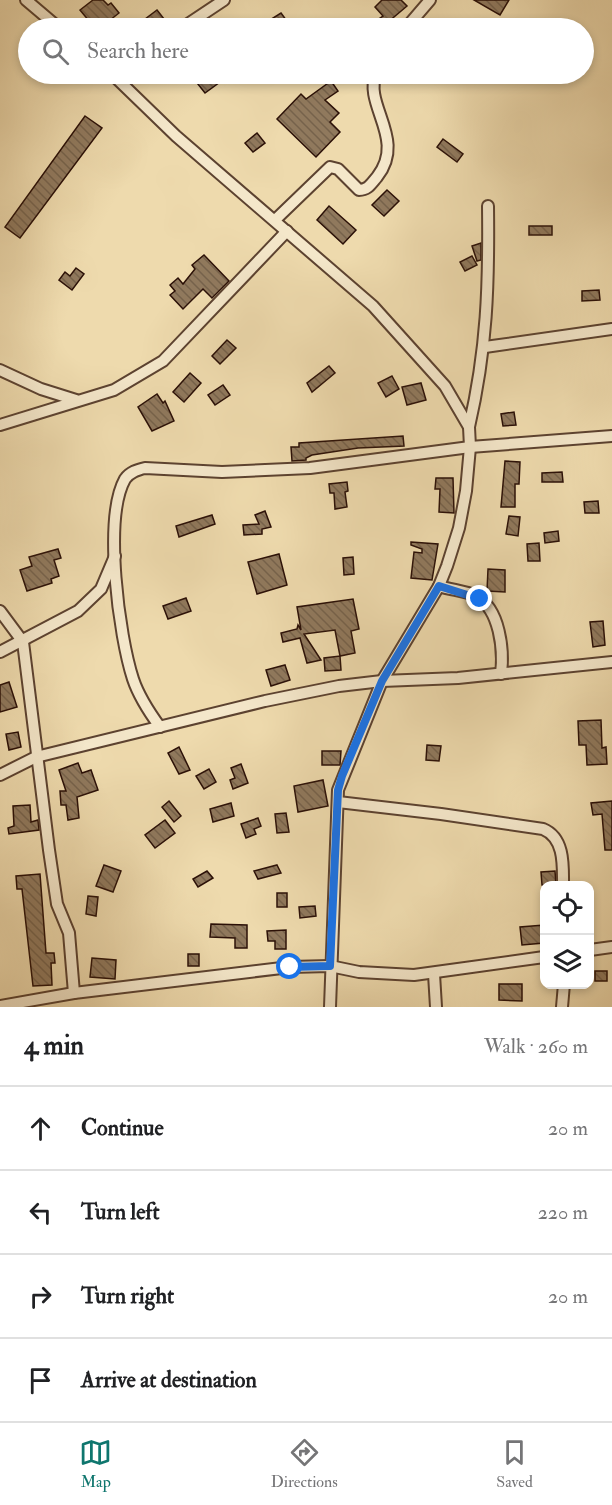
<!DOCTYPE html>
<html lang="en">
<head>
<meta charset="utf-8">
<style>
	:root { --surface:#fff; --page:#f2f2f2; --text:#202124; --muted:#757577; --line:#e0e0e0; --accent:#0f766e }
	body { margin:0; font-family:"IM FELL Double Pica",serif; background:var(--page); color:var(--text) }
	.controls { position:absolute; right:18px; bottom:18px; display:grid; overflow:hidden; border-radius:12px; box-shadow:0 3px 9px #0003 }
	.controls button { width:54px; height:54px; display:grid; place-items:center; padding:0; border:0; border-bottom:2px solid var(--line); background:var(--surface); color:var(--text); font:30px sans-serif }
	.stop { position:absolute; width:18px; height:18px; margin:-14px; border:4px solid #1a73e8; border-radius:50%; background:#fff }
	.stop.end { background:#1a73e8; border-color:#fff; box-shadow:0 2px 6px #0008 }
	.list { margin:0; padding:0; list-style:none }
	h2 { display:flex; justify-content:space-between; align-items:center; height:78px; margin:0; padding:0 24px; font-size:26px }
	h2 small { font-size:20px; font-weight:400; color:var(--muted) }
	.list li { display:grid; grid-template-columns:39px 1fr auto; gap:18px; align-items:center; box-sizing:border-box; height:84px; padding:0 24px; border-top:2px solid var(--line) }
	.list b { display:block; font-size:22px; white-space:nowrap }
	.list em { font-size:20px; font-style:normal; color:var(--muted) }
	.icon { flex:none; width:33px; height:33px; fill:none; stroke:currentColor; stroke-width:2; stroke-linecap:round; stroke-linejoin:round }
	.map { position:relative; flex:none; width:612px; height:1007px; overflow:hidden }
	.search { position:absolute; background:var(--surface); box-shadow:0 3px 9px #0003; left:18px; right:18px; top:18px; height:66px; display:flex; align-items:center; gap:15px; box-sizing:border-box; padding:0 21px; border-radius:33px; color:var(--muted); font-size:22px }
	.sheet { height:414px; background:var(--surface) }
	nav { display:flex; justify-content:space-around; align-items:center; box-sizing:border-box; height:84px; border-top:2px solid var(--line); background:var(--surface); font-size:16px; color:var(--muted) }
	nav a { display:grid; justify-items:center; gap:3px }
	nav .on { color:var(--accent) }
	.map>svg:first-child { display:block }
	.building { fill:url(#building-back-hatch); stroke:#2b1007; stroke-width:1.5 }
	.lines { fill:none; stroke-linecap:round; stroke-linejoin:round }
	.minor-casing { stroke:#5c4230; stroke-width:14 }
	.minor { stroke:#f4e7ca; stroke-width:10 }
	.route { stroke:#1a73e8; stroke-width:8 }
</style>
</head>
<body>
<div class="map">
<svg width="612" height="1007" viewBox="0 0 612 1007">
	<defs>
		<pattern id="building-back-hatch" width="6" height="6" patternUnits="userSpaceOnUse" patternTransform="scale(1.5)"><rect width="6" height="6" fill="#90795d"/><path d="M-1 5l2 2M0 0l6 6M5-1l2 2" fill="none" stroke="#76624b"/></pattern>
	</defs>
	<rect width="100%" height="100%" fill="#eedaad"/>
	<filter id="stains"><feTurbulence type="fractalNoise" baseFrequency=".00333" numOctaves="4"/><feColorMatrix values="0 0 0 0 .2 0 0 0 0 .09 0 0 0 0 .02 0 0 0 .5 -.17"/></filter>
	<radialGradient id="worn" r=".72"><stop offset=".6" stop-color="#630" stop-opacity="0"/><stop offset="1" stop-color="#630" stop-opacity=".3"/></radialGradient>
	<!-- building -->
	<g class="building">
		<polygon points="93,0 103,0 108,5 111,3 119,13 100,28 95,28 80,10"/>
		<polygon points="382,0 401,0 407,6 381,28 365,28 383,16 375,7"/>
		<polygon points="474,0 509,0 500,15"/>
		<polygon points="157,10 168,24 162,28 144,28 140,23"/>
		<polygon points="281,13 292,28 257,28"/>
		<polygon points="190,74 231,74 205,93"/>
		<polygon points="331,81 338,91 325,100 339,113 330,122 340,132 316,157 277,119 301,94 306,99"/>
		<polygon points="85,116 102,128 20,238 5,227"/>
		<polygon points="257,133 265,143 253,152 245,143"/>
		<polygon points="443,139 463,154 457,162 437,147"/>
		<polygon points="387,190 399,201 384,216 372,205"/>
		<polygon points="329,206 356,230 343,244 317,220"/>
		<rect x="529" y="226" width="23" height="9"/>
		<polygon points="481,243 481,260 477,261 472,246"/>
		<polygon points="204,255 229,281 212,298 203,289 183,309 170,295 175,291 170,285 178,278 183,284 195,269 192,265"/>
		<polygon points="472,256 477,265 465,271 460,262"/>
		<polygon points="76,268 84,274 72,290 59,280 65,272 70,276"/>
		<polygon points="599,290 600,300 582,301 582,291"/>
		<polygon points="227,340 236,348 220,364 212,356"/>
		<polygon points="329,366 335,373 312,392 307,383"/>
		<polygon points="190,373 201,383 184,402 173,392"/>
		<polygon points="392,376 399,389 386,397 378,383"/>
		<polygon points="421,383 426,400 407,405 402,387"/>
		<polygon points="223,385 230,395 215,405 208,395"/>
		<polygon points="157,394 163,403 165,401 174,421 152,431 138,407"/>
		<polygon points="514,412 516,425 503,426 501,414"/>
		<polygon points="403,436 404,446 358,448 312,455 306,458 306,460 292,461 291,447 299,447 299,443"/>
		<polygon points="505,461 520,462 519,484 515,484 515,507 501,507"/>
		<polygon points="562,472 563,482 542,482 542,473"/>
		<polygon points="436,478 453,478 454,513 439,512 440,489 435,489"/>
		<polygon points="347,482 348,491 345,492 347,507 335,509 334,493 330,493 329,484"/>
		<polygon points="598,501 599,513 585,513 584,502"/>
		<polygon points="265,511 271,527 262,529 262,534 244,535 243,525 259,524 255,515"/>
		<polygon points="212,515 215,524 179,537 176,526"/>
		<polygon points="509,516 520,517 518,536 506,534"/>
		<polygon points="558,531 559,541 545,543 544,533"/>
		<polygon points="411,542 438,544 432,580 411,578 414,552 422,553 422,549 411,545"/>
		<polygon points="539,543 540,561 528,561 527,544"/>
		<polygon points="58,549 61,558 54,560 59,576 51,579 52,583 27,591 20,570 32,566 29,557"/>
		<polygon points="279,554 287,585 257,594 248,562"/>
		<polygon points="353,557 354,574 344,575 343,558"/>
		<polygon points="488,569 505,570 505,592 487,591"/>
		<polygon points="186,598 191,611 168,619 163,606"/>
		<polygon points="353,599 359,629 351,631 355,653 340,656 335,630 304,634 321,660 307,663 300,638 283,642 281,633 297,629 298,625 301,630 297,607"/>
		<polygon points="603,621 605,645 593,647 590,622"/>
		<polygon points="340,656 341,670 325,671 324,658"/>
		<polygon points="285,665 290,680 271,686 266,670"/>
		<polygon points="9,682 17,707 0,712 0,685"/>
		<polygon points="601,720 602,748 606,747 607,764 587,765 586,745 579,745 578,721"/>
		<polygon points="18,732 21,747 9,750 6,734"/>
		<polygon points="427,745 441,746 439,761 426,760"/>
		<polygon points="179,747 190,770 179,774 168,753"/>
		<polygon points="322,751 341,751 340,765 322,765"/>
		<polygon points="78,763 82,773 91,770 98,790 77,797 79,818 68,820 66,805 61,805 60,791 66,791 59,770"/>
		<polygon points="241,764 248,783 233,789 230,780 235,778 231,768"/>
		<polygon points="209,769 216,782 204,789 196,776"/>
		<polygon points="323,780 328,806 298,812 294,786"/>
		<polygon points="169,801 181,816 174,822 162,807"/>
		<polygon points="612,801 612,850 605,850 602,814 593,815 591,803"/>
		<polygon points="231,803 234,816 213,822 210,809"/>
		<polygon points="30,805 31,822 38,820 39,830 9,834 8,828 14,826 13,806"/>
		<polygon points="286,813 289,832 277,833 275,814"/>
		<polygon points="258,818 261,826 254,829 256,834 246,838 241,824"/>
		<polygon points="165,820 175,833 155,848 145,835"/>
		<polygon points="104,865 121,871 113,892 96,886"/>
		<polygon points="277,865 281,873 258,879 254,871"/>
		<polygon points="207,871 213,878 198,887 193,879"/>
		<polygon points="555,871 556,885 542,885 541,872"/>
		<polygon points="40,874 46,953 54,953 55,963 51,963 52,985 33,986 22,889 17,889 16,876"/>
		<rect x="277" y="893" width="10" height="14"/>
		<polygon points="88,896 98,897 96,916 86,914"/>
		<polygon points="315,906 316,916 300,918 299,907"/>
		<polygon points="211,924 247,925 247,948 235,948 235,938 210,937"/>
		<polygon points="544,925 544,943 522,945 520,927"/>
		<polygon points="286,930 286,949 275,949 275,941 268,941 267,931"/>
		<rect x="188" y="954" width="11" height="12"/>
		<polygon points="92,958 116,960 115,979 90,977"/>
		<rect x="595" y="971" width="12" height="10"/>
		<polygon points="499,984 522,984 522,1001 499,1000"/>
	</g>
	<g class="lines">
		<defs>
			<g id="minor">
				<polyline points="26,0 59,28"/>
				<polyline points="182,28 224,0"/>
				<polyline points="406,28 430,0"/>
				<polyline points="112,74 176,136 373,306 445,386 469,427 470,447 466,491 459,528 447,566 439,586 382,681 338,790 330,1007"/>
				<path d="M275 220 330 167 338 169 359 190C368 190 371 184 377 177 407 139 363 105 376 74"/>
				<polyline points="485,347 612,329"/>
				<polyline points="0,370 41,389 76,400"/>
				<polyline points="0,425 114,390 163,361 287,231"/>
				<path d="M469 427C487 349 489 286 488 206"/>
				<path d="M439 586C451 590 466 591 476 596 500 609 504 650 501 674"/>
				<polyline points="0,611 23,642 49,850 57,904 69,933 74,993"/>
				<polyline points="0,652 78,611 101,589 115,556"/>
				<path d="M160 727C149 712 139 697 133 679 119 636 103 518 125 479 130 472 137 470 145 468L222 472 310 468 470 447 612 436"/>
				<polyline points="0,775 36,757 265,701 339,686 382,681 458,678 612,662"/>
				<path d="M338 802 441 814 543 829C565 838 563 866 563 886"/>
				<polyline points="590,950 612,947"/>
				<polyline points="434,974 436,1007"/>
				<polyline points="0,1006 74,993 290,967 330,966 359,972 414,975 544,957"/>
				<polyline points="562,1007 564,984"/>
			</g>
		</defs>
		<!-- minor casing -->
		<use href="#minor" class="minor-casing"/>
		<!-- minor -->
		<use href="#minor" class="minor"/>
	</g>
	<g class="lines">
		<!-- route -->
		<polyline class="route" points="290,967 330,966 338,790 342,776 382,681 439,586 480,599"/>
	</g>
	<rect width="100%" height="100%" filter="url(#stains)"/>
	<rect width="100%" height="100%" fill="url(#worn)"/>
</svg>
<div class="controls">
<button><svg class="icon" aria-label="locate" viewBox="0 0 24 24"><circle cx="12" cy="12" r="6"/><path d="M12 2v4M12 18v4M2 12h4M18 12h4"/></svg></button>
<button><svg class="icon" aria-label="layers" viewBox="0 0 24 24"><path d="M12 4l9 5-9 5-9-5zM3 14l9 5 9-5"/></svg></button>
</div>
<div class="stop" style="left:290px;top:967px"></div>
<div class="stop end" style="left:480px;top:599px"></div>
<div class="search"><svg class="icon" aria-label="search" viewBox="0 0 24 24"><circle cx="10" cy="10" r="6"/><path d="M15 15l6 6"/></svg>Search here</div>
</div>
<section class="sheet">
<h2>4 min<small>Walk · 260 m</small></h2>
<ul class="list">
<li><svg class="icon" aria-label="ahead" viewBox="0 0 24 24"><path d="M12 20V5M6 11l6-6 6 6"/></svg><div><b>Continue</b></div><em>20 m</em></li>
<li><svg class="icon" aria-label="left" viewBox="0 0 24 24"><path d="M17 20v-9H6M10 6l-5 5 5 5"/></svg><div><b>Turn left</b></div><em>220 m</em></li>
<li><svg class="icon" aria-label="right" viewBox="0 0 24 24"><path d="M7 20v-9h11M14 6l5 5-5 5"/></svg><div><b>Turn right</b></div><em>20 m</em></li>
<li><svg class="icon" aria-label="arrive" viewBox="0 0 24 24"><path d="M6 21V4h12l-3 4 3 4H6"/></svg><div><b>Arrive at destination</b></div></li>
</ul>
</section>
<nav>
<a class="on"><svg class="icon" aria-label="map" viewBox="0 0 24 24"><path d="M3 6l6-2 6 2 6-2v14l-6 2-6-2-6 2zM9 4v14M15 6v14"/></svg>Map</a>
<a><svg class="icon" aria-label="directions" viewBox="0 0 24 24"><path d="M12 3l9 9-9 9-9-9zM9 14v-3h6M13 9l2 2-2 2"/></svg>Directions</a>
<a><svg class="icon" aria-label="saved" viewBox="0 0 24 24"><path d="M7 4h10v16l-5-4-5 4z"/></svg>Saved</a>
</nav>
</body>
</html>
